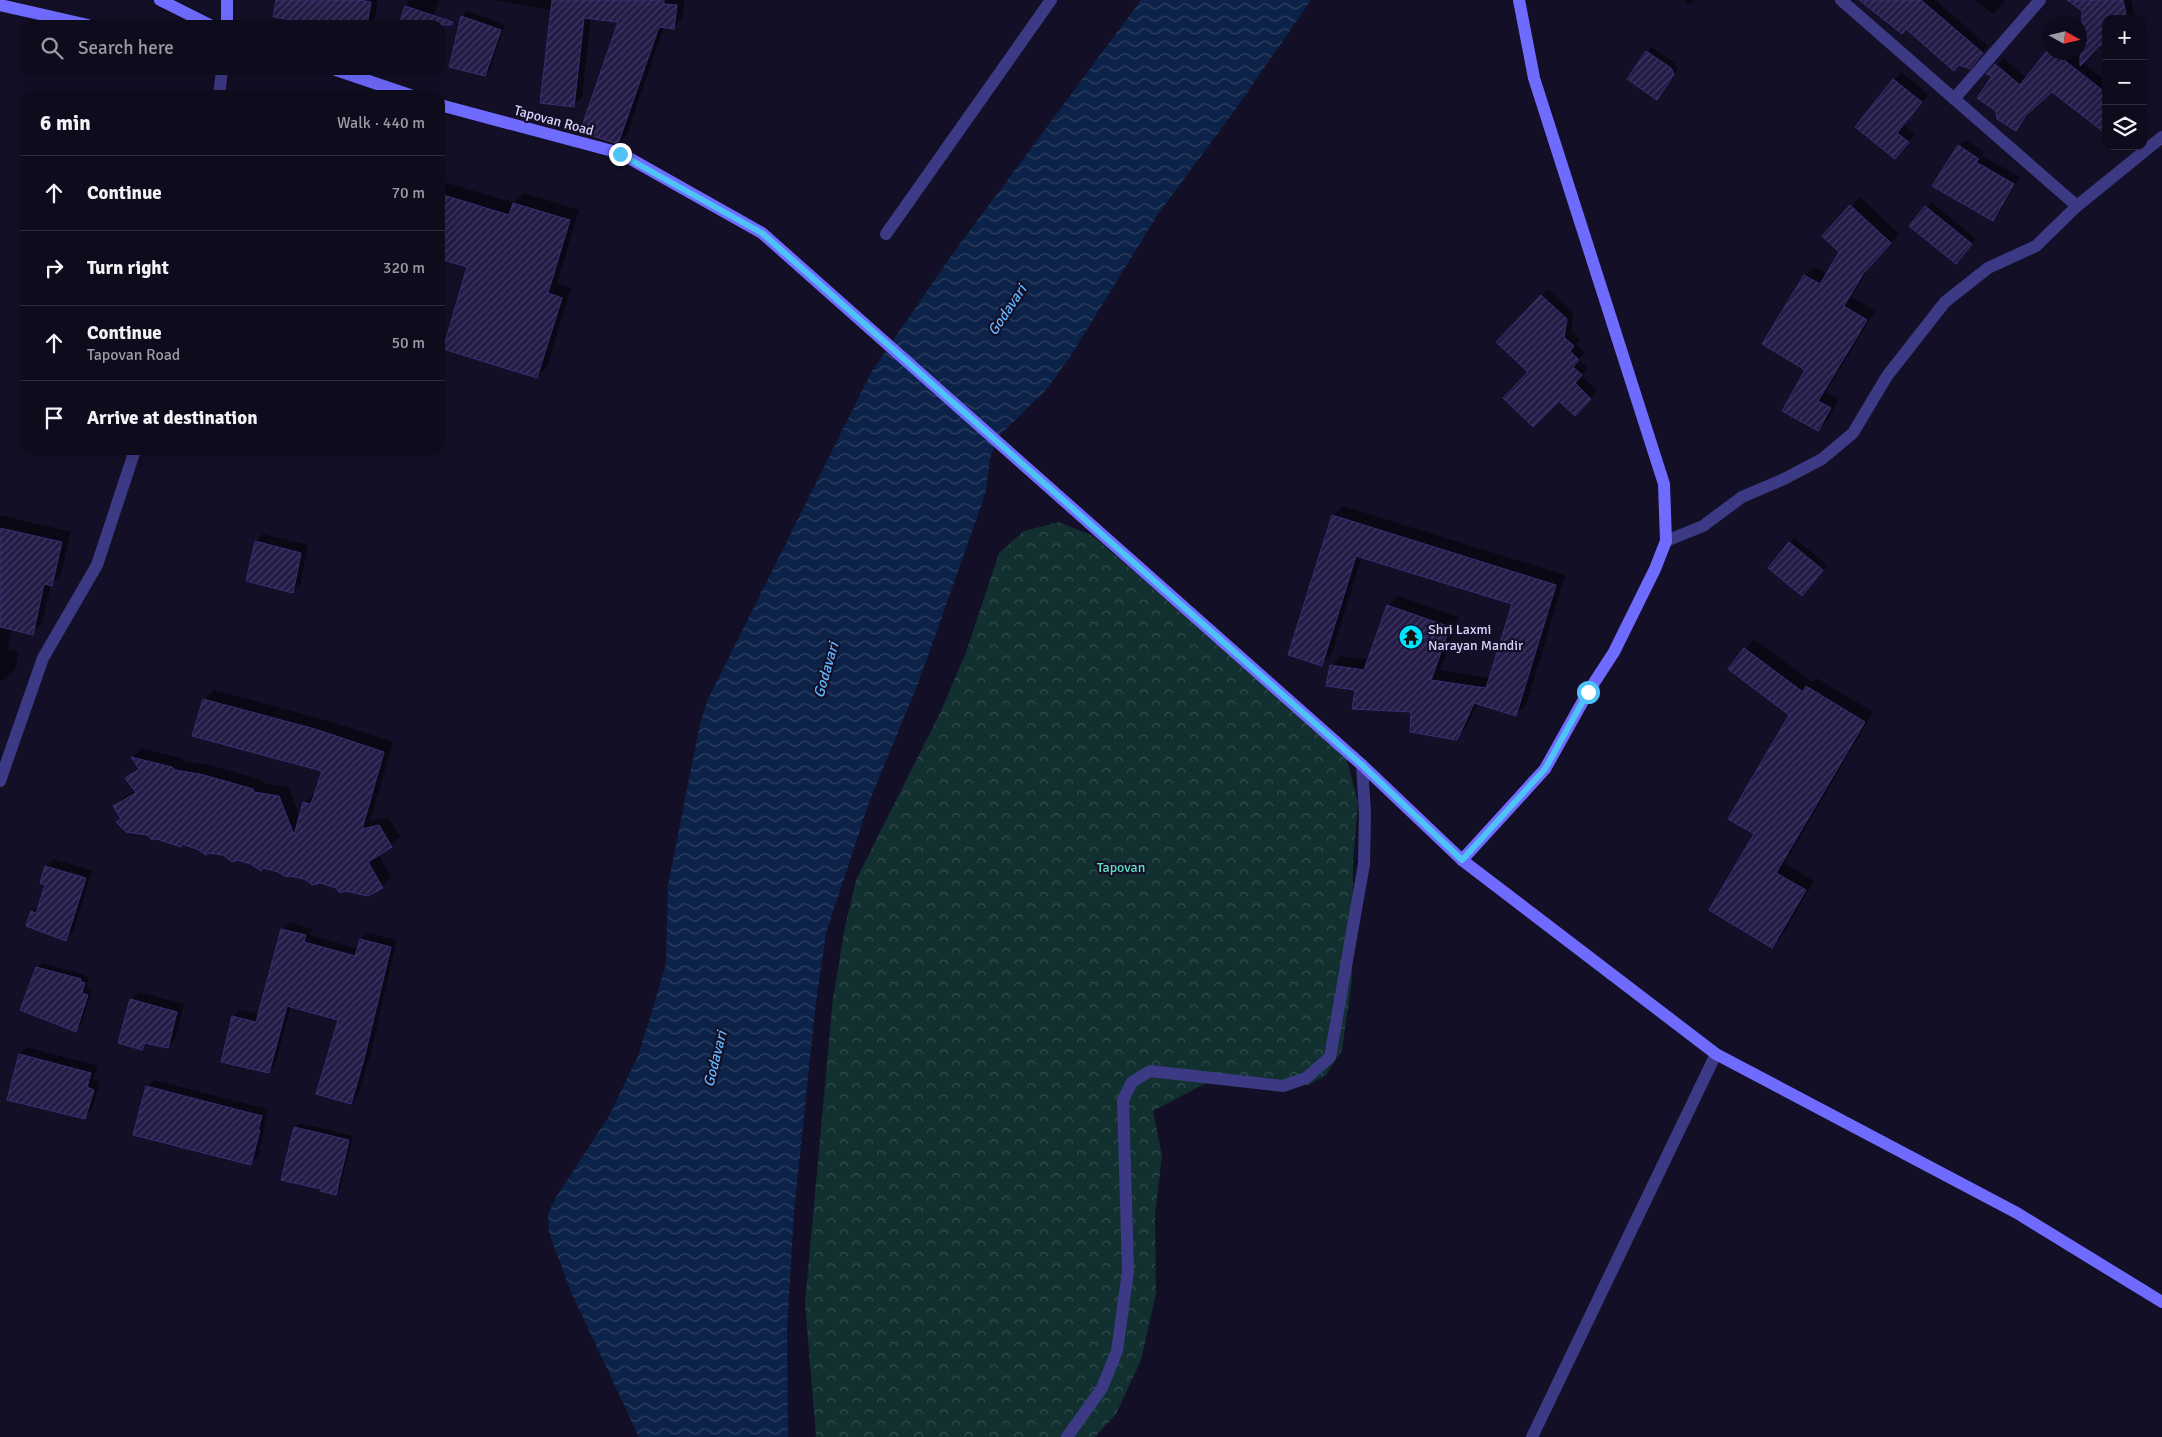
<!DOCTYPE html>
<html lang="en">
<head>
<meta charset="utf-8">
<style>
	:root { --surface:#0e0b1c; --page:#171425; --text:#f1f3f6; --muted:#9b9ba3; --line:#2e2b3b }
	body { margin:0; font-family:Signika,sans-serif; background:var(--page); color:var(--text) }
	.controls { position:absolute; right:15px; top:15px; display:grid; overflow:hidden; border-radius:10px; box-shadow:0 5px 20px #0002 }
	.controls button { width:45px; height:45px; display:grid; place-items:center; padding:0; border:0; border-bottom:1px solid var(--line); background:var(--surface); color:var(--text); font:25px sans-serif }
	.compass { position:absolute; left:2042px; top:15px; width:45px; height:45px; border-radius:50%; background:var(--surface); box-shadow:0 5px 20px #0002; rotate:98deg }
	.stop { position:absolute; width:15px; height:15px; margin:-11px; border:4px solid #4fc3f7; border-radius:50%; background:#fff }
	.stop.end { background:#4fc3f7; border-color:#fff; box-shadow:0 1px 5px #0008 }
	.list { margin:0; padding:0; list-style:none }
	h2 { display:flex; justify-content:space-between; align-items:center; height:65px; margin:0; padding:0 20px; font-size:21px }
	h2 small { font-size:16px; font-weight:400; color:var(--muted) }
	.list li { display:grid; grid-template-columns:32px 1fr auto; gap:15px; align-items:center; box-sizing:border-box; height:75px; padding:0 20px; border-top:1px solid var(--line) }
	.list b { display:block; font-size:19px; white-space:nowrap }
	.list p { margin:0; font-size:16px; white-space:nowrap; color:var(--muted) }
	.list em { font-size:16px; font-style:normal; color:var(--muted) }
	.icon { flex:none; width:28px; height:28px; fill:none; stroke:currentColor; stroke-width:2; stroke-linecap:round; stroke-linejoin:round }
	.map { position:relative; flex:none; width:2162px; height:1437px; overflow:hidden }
	.search { position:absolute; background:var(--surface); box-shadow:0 5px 20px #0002; left:20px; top:20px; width:425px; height:55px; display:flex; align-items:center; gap:12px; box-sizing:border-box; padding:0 18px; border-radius:15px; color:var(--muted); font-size:19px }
	.panel { position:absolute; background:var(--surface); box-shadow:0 5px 20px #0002; left:20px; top:90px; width:425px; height:365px; border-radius:15px }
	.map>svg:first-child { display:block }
	.park { fill:url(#park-crowns) }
	.water { fill:url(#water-waves) }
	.shadow { fill:#0007; fill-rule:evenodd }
	.building { fill:url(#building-hatch); stroke:#3b2d73 }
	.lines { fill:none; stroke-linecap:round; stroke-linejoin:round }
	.street { stroke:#3d3a85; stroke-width:12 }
	.secondary { stroke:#6f6bff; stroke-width:12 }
	.route { stroke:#4fc3f7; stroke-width:6 }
	.labels { text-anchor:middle; stroke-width:4.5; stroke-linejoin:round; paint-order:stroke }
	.street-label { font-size:14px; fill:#d9d4ff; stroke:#130f26 }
	.poi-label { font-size:14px; fill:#d9d4ff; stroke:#130f26; text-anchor:start }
	.park-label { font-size:14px; fill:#5fe0c0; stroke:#130f26 }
	.water-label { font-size:15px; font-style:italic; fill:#62b6ff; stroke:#130f26 }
</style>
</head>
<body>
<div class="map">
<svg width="2162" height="1437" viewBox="0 0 2162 1437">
	<defs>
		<pattern id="park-crowns" width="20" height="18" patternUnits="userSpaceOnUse" patternTransform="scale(1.25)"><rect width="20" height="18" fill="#12302f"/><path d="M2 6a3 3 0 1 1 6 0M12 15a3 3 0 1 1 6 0" fill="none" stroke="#344d4e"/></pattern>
		<pattern id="water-waves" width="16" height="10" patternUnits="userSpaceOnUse" patternTransform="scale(1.25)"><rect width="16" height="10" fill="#0c2248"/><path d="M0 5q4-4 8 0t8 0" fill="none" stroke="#2f4163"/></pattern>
		<pattern id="building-hatch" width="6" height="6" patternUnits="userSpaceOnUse" patternTransform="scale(1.25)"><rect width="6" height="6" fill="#241b47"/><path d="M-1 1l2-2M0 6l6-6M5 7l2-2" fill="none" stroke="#433b63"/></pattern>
	</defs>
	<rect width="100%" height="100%" fill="#130f26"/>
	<!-- park -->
	<polygon class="park" points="1059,522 1093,536 1346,756 1358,803 1353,862 1352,980 1342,1050 1326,1075 1308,1085 1223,1074 1153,1111 1162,1155 1155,1215 1156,1293 1141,1360 1116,1414 1095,1437 816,1437 805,1303 833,998 845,927 856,880 941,711 966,652 999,553 1024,531"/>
	<!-- water -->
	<polygon class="water" points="1141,0 1311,0 1235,110 1158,214 1070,357 1046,390 998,437 990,458 986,490 980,509 919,681 870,800 826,933 815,1010 794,1213 787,1327 788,1437 639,1437 571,1292 549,1233 548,1215 556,1197 609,1116 638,1056 653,1008 666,964 668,885 700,724 707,701 872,371 951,256"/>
	<!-- shadow -->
	<g class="shadow">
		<polygon points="277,0 378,0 374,22 371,25 333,25"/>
		<polygon points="408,0 439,0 430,25 400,25"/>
		<polygon points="494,0 684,0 682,19 673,28 664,27 627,134 618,143 620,21 591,17 582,97 574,105 552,10"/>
		<polygon points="1684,0 1695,0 1689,5"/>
		<polygon points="1874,0 1935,0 1988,46 1976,61"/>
		<polygon points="1975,0 2005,0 1993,14"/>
		<path d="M2077 0H2131L2135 19H2106L2100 44 2082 62 2106 81V129L2051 90 2032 108 2016 129 1994 75 1988 74 2003 58 2027 78 2050 49V52H2080V35L2083 31V11ZM2014 83 2022 85 2018 91Z"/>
		<polygon points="467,11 505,25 490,70 485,75 450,66 463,16"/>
		<polygon points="1651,47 1675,63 1678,69 1657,98 1647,52"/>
		<polygon points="372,70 389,70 383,76 371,72"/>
		<polygon points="1901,72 1928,94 1904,125 1915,134 1895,157 1857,127"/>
		<polygon points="1966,140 1984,152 1982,156 2020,177 1999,213 1993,219 1959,146"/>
		<polygon points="440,181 514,203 524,193 579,210 557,283 571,288 547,367 537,377 469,267 440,258"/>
		<polygon points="1860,197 1899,234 1871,264 1852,297 1875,311 1826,392 1839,399 1827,421 1818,430 1806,370 1764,344 1805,276 1814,267 1827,274 1841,251 1851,206"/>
		<polygon points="1931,202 1976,239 1960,258 1911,226"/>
		<polygon points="1548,289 1573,312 1571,330 1580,339 1576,344 1585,353 1579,359 1588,368 1581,375 1597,391 1582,408 1530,372 1542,296"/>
		<polygon points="1343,506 1565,575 1526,705 1516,714 1478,703 1466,728 1456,738 1412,710 1356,689 1332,666 1341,656 1369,660 1388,606 1398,596 1459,617 1440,670 1491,678 1513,603 1362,556 1331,655 1321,664 1333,516"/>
		<polygon points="0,515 71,532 61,574 51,585 42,623 32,633 12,629 7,649 19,652 15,670 4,681 0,680"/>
		<polygon points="263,534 308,545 300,585 293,592 256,542"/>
		<polygon points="1794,538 1827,565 1806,590 1769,568"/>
		<polygon points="1754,639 1812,682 1816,678 1873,712 1785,863 1814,881 1781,937 1772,946 1756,834 1791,715 1729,669"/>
		<path d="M214 690 325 720 393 742 370 821 388 817 400 836 391 846 378 854 391 877 382 887H336L147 834 118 822 122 818 115 806 124 797 136 790 127 778 139 767 133 757 141 748 181 758 185 762 209 765 262 780 263 783 289 787 300 818 305 802 314 793 316 794 323 770 204 700ZM141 789 142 791 124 801V798Z"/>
		<polygon points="54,859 92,871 73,932 65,940 32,912 40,905 46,884 41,882 46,866"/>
		<polygon points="289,922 312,929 310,935 359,949 361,939 368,933 397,940 371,1051 358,1096 351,1103 339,1019 291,1006 275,1065 269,1071 233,1017 239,1010 259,1014 282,929"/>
		<polygon points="42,963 85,975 84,976 89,978 86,988 92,990 81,1025 76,1030 37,968"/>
		<polygon points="139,992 184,1004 175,1039 167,1047 148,1043 142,1049 131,1000"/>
		<polygon points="27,1047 98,1066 93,1079 100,1082 92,1110 85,1118 8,1099 20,1054"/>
		<polygon points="154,1080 268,1109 264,1123 266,1124 258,1157 251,1163 147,1087"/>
		<polygon points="300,1123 353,1136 340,1189 336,1193 295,1127"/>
	</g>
	<!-- building -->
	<g class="building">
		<polygon points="276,0 359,0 371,2 367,25 325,25 273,17"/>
		<polygon points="552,0 664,0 664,4 677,5 674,29 659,27 618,144 580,132 618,22 584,18 574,107 540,103"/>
		<polygon points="1859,0 1921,0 1983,53 1970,69 1959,65 1954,71 1906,29 1902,34"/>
		<polygon points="2067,0 2123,0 2127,19 2106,19 2106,44 2100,45 2080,66 2080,33 2082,31 2082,11"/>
		<polygon points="405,6 453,22 452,25 399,25"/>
		<polygon points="461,16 501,30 485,76 449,67"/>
		<polygon points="2049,48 2050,52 2054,52 2106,93 2106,134 2052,92 2026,115 2016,131 1997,119 1996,111 1977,98 1992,76 1986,74 1995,64 2020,85"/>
		<polygon points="1646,51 1671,68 1674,74 1657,100 1627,79"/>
		<polygon points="1893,79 1922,102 1897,133 1909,142 1895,159 1855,127"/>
		<polygon points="1958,145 1979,159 1976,162 2014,184 1993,221 1932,186"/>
		<polygon points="440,194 509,215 513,203 570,220 548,293 562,298 537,378 443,349 467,267 440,259"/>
		<polygon points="1850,205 1891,243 1863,274 1844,306 1867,320 1818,401 1831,408 1818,431 1782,411 1805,370 1762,344 1804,275 1820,284 1839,252 1822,236"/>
		<polygon points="1925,206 1972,244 1956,264 1909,226"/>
		<polygon points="1541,295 1567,319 1564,337 1574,346 1570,351 1579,360 1573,367 1582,375 1575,383 1591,399 1575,416 1559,401 1533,427 1503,398 1528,372 1496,342"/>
		<polygon points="1332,515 1556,585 1516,716 1474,703 1457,740 1410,732 1411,712 1352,709 1355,690 1326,686 1330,665 1364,670 1387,605 1450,627 1431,680 1486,688 1512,604 1356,556 1322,666 1288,655"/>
		<polygon points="0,528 62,542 52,586 44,584 33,635 0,627"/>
		<polygon points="255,541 301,553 293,593 246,581"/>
		<polygon points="1789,542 1823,570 1802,596 1768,568"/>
		<polygon points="1744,648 1803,692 1806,686 1865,722 1776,873 1806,890 1772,948 1709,910 1754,834 1728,819 1789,715 1728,669"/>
		<polygon points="203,699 315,729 384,752 362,829 379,825 392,847 368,862 383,888 368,896 345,891 340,893 336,888 320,883 313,885 304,879 290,876 286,877 278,872 264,868 261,871 251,864 237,860 232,862 223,855 209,853 206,855 199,850 182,844 181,847 157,839 152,840 147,835 126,832 116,822 121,819 113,806 136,793 125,778 139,769 131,757 172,767 175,770 200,774 253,789 254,792 279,796 294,835 303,802 311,804 322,771 192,736"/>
		<polygon points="45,866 86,878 66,941 26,926 31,911 36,913 45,885 40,883"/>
		<polygon points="281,929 306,935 304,942 355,956 360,939 391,947 364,1059 351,1104 316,1094 338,1020 287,1006 269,1073 221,1062 232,1016 256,1022"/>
		<polygon points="36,967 81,979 80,981 85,983 82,993 88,995 76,1032 20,1010"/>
		<polygon points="130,999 177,1012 168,1048 145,1043 142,1050 118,1043"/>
		<polygon points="19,1054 91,1073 87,1087 94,1090 85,1119 7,1100"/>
		<polygon points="146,1086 262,1116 258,1130 260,1130 251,1165 133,1135"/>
		<polygon points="294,1127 349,1140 336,1195 320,1191 321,1189 281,1180"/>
	</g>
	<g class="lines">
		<!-- street -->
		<g class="street">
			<polyline points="219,95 222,70"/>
			<polyline points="1954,99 2040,0"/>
			<polyline points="2077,206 2162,137"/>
			<polyline points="886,234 1051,0"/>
			<polyline points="1666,541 1703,526 1742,497 1784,479 1822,459 1853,433 1887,376 1945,302 1988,268 2036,246 2077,206 1841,0"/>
			<polyline points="0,781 43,658 97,565 135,450"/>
			<polyline points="1067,1437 1102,1388 1117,1351 1128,1271 1123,1100 1132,1082 1150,1071 1283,1086 1306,1078 1330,1057 1364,864 1365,813 1362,765"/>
			<polyline points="1532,1437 1716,1054"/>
		</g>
		<!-- secondary -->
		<g class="secondary">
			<polyline points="160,0 210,25"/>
			<polyline points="0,5 88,25"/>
			<polyline points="227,25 227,0"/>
			<polyline points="336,70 410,95"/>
			<polyline points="440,105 620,153 762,233 1362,765 1462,860 1716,1054 2017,1213 2162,1302"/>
			<polyline points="1462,860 1545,769 1588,692 1614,652 1655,569 1666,541 1664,484 1534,78 1519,0"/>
		</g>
	</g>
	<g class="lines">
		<!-- route -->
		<polyline class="route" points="620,154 762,233 1362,765 1462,860 1545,769 1588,692"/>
	</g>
	<!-- icons -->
	<defs>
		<symbol id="temple-disc" viewBox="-11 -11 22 22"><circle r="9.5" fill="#00e5ff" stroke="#130f26"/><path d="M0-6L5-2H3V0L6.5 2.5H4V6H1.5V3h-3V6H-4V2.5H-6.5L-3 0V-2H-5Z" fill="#111"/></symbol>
	</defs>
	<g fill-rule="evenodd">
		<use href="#temple-disc" x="1397" y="623" width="28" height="28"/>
	</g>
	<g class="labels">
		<!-- street labels -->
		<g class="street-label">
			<text transform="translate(554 120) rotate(15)" y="5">Tapovan Road</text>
		</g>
		<!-- poi labels -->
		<g class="poi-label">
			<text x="1428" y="634">Shri Laxmi<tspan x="1428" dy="16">Narayan Mandir</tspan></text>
		</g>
		<!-- park labels -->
		<g class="park-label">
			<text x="1121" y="872">Tapovan</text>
		</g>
		<!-- water labels -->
		<g class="water-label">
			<text transform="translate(1007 310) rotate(-56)" y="5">Godavari</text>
			<text transform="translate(826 670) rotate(-74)" y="5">Godavari</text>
			<text transform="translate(715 1059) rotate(-76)" y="5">Godavari</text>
		</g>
	</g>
</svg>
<div class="controls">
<button>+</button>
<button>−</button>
<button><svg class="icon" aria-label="layers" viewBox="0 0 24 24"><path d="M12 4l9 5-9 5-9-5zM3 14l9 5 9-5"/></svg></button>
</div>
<svg class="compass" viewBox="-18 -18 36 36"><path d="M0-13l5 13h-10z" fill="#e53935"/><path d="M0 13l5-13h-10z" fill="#9b9ba3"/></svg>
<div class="stop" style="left:1588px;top:692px"></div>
<div class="stop end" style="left:620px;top:154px"></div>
<div class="search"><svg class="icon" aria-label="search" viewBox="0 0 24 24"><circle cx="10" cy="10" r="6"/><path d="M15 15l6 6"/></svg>Search here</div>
<section class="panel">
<h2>6 min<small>Walk · 440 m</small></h2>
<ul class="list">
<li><svg class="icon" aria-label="ahead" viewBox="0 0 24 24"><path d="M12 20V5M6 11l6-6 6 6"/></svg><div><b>Continue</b></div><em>70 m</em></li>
<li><svg class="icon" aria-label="right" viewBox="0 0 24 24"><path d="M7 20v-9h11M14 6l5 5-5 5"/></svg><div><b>Turn right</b></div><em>320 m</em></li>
<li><svg class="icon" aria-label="ahead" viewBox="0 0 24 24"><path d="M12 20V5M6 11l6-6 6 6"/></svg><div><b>Continue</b><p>Tapovan Road</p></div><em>50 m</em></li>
<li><svg class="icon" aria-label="arrive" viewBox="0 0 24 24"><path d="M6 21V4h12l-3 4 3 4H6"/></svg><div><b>Arrive at destination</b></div></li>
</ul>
</section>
</div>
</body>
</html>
